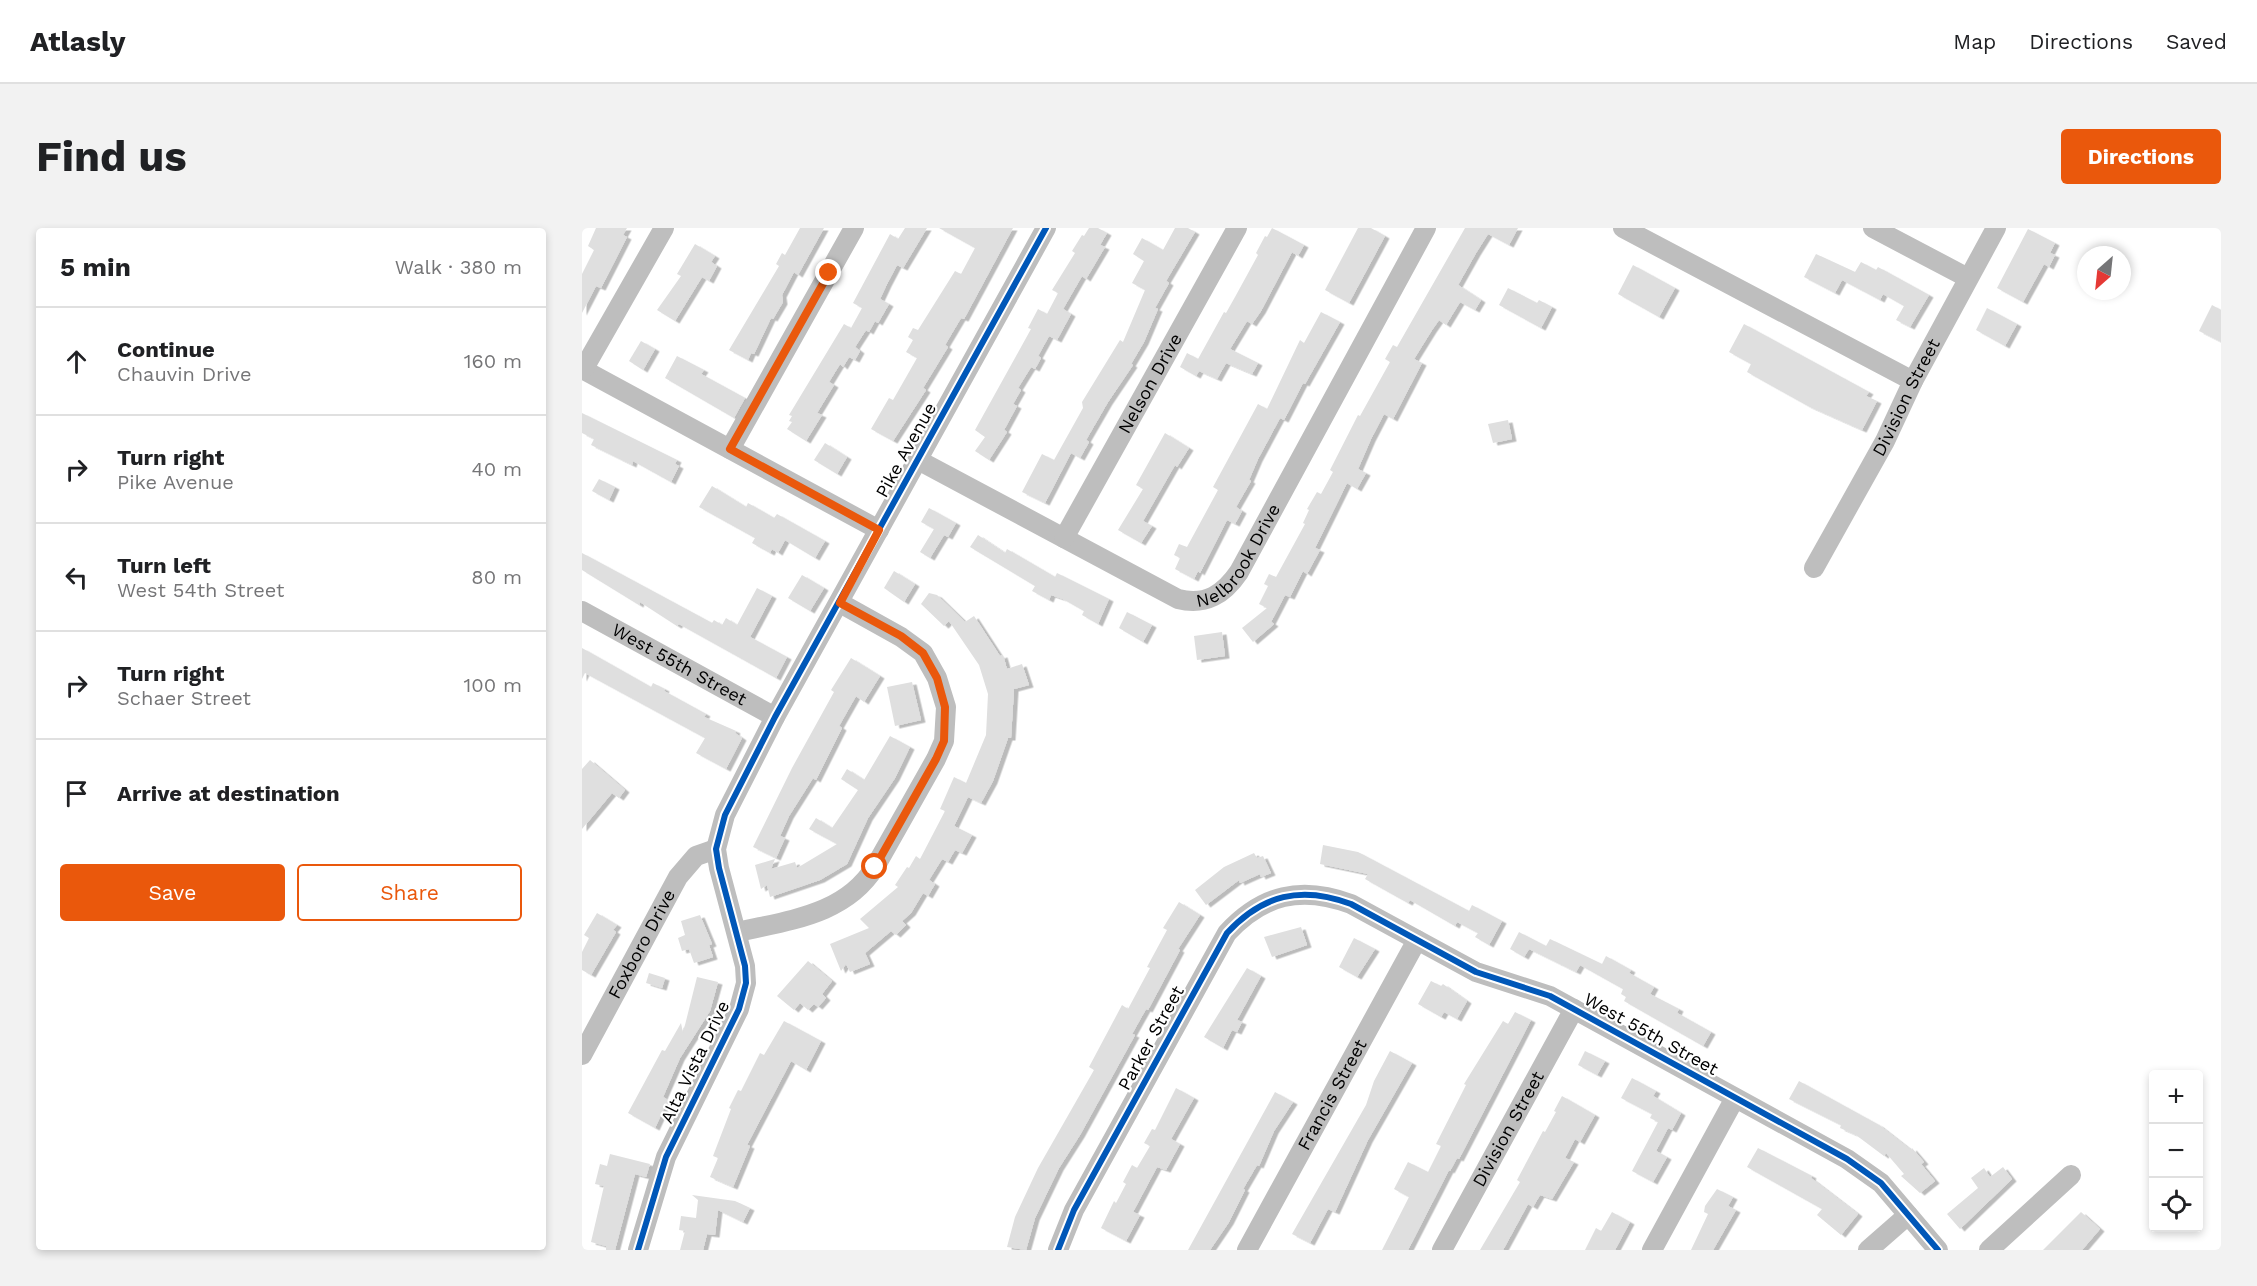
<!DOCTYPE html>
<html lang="en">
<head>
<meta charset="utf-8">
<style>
	:root { --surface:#fff; --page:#f2f2f2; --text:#202124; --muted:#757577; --line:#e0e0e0; --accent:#ea580c }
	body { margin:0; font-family:"Work Sans",sans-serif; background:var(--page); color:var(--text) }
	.controls { position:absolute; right:18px; bottom:18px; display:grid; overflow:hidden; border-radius:6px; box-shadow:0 3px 9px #0003 }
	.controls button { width:54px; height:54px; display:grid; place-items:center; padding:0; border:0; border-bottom:2px solid var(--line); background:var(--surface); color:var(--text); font:30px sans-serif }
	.compass { position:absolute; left:1495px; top:18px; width:54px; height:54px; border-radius:50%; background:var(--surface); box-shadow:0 3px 9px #0003; rotate:207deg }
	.stop { position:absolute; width:18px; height:18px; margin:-14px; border:4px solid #ea580c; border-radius:50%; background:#fff }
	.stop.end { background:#ea580c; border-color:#fff; box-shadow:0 2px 6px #0008 }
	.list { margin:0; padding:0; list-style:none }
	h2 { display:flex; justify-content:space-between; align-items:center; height:78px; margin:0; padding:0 24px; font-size:26px }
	h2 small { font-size:20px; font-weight:400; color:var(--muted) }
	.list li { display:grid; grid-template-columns:39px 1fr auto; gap:18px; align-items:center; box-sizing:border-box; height:108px; padding:0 24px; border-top:2px solid var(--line) }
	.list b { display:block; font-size:22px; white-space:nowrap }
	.list p { margin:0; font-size:20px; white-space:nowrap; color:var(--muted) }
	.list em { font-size:20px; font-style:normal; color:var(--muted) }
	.actions { display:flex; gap:12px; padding:18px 24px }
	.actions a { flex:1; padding:14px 0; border:2px solid var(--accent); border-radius:6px; text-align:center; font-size:21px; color:var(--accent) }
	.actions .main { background:var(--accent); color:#fff }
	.icon { flex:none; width:33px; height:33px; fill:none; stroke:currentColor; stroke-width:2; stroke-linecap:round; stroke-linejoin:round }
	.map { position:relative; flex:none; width:1639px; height:1022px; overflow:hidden; border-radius:6px }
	header { display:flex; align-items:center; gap:36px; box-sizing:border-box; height:84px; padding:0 30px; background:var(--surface); border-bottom:2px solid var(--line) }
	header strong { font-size:28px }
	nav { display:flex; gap:33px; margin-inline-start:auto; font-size:21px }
	.intro { display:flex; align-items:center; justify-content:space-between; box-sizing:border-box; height:144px; padding:0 36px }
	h1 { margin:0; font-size:42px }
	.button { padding:15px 27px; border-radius:6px; background:var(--accent); color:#fff; font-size:21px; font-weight:700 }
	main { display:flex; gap:36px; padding:0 36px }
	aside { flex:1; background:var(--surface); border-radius:6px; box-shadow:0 3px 9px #0003 }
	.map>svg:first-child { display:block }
	.building { fill:#dfdfdf; filter:url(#shadow) }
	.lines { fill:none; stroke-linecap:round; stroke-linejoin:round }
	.minor { stroke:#bebebe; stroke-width:20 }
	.cycleway-casing { stroke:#fff; stroke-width:10 }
	.cycleway { stroke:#0057b8; stroke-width:6 }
	.route { stroke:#ea580c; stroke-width:8 }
	.labels { text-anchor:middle; stroke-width:4.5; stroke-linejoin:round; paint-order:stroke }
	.street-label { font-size:18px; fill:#000; stroke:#fff }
</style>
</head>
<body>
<header>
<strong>Atlasly</strong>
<nav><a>Map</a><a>Directions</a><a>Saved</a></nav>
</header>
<div class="intro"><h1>Find us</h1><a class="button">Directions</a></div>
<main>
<aside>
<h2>5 min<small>Walk · 380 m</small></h2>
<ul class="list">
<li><svg class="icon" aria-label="ahead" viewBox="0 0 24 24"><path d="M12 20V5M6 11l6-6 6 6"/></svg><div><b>Continue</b><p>Chauvin Drive</p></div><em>160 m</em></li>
<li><svg class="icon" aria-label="right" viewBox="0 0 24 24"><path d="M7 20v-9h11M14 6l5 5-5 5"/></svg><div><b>Turn right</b><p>Pike Avenue</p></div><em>40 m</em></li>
<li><svg class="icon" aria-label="left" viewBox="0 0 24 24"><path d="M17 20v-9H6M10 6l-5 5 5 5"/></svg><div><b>Turn left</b><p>West 54th Street</p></div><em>80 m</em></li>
<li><svg class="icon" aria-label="right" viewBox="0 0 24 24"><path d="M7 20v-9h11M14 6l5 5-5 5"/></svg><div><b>Turn right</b><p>Schaer Street</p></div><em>100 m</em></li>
<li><svg class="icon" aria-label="arrive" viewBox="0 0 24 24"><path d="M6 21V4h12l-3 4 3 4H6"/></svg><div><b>Arrive at destination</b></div></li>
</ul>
<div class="actions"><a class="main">Save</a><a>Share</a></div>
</aside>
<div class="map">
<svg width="1639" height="1022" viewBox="0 0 1639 1022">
	<defs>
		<filter id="shadow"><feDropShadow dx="4.5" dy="2.5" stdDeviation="0" flood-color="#0004"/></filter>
	</defs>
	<rect width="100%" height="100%" fill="#fff"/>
	<!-- building -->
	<g class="building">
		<polygon points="14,0 45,0 41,7 45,9 19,60 14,58 0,85 0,46 12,22 6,18"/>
		<polygon points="218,0 242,0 216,47 212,44 200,67 201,74 191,91 189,90 172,126 169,125 166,132 147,122 197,38 194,36 200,25 203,27"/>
		<polygon points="323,0 345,0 321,40 315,37 305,56 298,71 307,76 296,95 293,93 287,104 284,102 273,119 278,123 273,132 267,129 261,139 258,136 247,154 252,157 235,185 240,187 224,213 205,201 210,194 207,193 210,188 207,187 262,96 269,100 280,80 271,75 308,6 316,11"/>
		<polygon points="357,0 431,0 382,91 379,90 363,117 366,119 341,160 344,162 311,213 289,201 307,170 311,172 335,130 324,124 331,112 326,109 331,100 336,102 373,43 379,46 393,20"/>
		<polygon points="507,0 516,0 525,5 518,17 523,19 504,51 500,48 481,81 489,86 475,112 467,108 456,128 459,130 453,141 449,139 436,160 439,162 431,176 435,178 422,202 425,204 407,232 393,223 403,209 393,202 449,101 446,100 456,81 465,86 476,65 470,62 493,25 490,23 500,7 502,8"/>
		<polygon points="593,0 606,0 613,4 584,53 587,55 573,80 576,81 562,114 549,136 551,137 526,174 504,212 507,214 498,230 489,225 463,275 440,264 460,226 472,232 501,180 500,174 538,112 541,114 563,62 550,55 562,33 551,26 560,10 581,22"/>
		<polygon points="690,0 722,17 716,28 710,24 679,83 670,96 665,93 648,121 676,135 670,146 644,135 635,151 617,143 614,148 598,139 605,125 616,131 642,84 644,85 653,69 676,27 674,25 683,8 685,9"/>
		<polygon points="776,0 789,0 803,8 767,75 743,62"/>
		<polygon points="883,0 936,0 927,17 906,6 894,25 876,57 899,72 893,82 878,74 864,97 857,92 850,102 832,131 840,135 811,191 802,186 789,211 776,241 784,245 775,261 765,255 733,320 738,322 725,346 721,343 708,369 703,367 689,394 692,396 671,414 660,400 685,380 677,376 686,358 682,356 687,346 694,349 723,296 721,295 727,282 725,281 735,264 739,266 751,244 748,242 776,187 778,188 808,134 803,131 811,117 815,119"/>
		<polygon points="1446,1 1473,15 1468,25 1473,27 1467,39 1462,36 1441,74 1415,60"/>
		<polygon points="113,16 133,28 129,34 135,38 127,53 120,49 93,93 75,82 99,48 95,46"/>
		<polygon points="1234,26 1273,44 1279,34 1294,42 1296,39 1347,67 1328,99 1314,92 1322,78 1301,66 1298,72 1260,52 1253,65 1222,49"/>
		<polygon points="1051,37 1093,60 1077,89 1036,66"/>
		<polygon points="926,60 955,75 957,72 970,79 959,100 917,77"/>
		<polygon points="1630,77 1639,82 1639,114 1617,103"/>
		<polygon points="1405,80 1435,96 1423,118 1394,102"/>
		<polygon points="739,84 758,94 723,156 721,155 702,192 698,190 676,231 667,252 669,253 654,279 660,283 653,296 645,292 618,345 616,343 612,351 593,341 598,330 592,327 597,316 605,319 636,262 631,259 676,176 685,181 718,112 722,115"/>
		<polygon points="1162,96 1287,164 1284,168 1295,173 1280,202 1226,178 1165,144 1169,136 1147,124"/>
		<polygon points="59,113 73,121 61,142 47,133"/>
		<polygon points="95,128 122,142 119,146 163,170 152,190 83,150"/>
		<polygon points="0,185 95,232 93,236 97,238 89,254 51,233 50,237 9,217 12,211 0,205"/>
		<polygon points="926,192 930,211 911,215 906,196"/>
		<polygon points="583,205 607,220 595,239 593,237 561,293 570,298 559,315 536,302 561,261 554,257"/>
		<polygon points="243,215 265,229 255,246 232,232"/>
		<polygon points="17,251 33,259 27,272 10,263"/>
		<polygon points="130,258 164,279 166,275 192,290 195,286 243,313 233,330 203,312 196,325 190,321 188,325 170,315 173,310 117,279"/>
		<polygon points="347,280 374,295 366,309 362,307 348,330 338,324 352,301 339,294"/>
		<polygon points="396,307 423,325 425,321 473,349 475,345 527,371 516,396 500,387 502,383 481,371 469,367 467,372 450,363 453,358 388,319"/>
		<polygon points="0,325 130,395 132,392 140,397 144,390 155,397 175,360 190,368 168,409 205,429 194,450 97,396 95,398 58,374 57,377 0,342"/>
		<polygon points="312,343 333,356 322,374 302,360"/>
		<polygon points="220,347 242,360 228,383 206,370"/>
		<polygon points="347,365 355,367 383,394 392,388 418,428 421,427 425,441 440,436 447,457 432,461 429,510 426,510 411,553 399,575 386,569 372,598 390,607 380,625 373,622 366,634 360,631 347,652 353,656 346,668 341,665 329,685 320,693 324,697 314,707 309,703 283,725 288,736 268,744 264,736 259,743 248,716 287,700 278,691 316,659 313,657 325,639 327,640 334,628 338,631 363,583 358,581 372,549 384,555 404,507 406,466 397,437 367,393 362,398 339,376"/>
		<polygon points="545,384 570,397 561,414 537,400"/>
		<polygon points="640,404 643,428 615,432 612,408"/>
		<polygon points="0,420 69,459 71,455 83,461 82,463 124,486 122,489 154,503 153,505 160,510 144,541 114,525 123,510 3,445 0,451"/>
		<polygon points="269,430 298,448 282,474 274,468 257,498 260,500 234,552 231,550 207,588 198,608 203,610 194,630 171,619 210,540 252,464 249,462"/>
		<polygon points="330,454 339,492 313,498 305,459"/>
		<polygon points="308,508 328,519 313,550 286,590 265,636 238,652 188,669 185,657 179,661 173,637 193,631 189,641 213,634 215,640 255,616 227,601 234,590 250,600 276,562 259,551 265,541 282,552"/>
		<polygon points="8,532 43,562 37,570 30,565 0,601 0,541"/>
		<polygon points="741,617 776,624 887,683 890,677 920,693 907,717 893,709 896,705 875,694 873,698 828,672 826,675 783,651 786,646 738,636"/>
		<polygon points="672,625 675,630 681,628 689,645 679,649 678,646 658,655 657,652 624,677 613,662 642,639"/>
		<polygon points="597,674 618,687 596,721 598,722 566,782 564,781 550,806 553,807 498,907 477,940 453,990 444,1022 425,1019 433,989 456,940 512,842 507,839 540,777 546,781 568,740 565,739 585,702 581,700"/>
		<polygon points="15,685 35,697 31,702 34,704 9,747 0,742 0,724 7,710 2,707"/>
		<polygon points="118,687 130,716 127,717 131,729 112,735 107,721 100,723 96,710 103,707 99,693"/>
		<polygon points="719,699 725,717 690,729 682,709"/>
		<polygon points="937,704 964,718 968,711 1020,736 1024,728 1049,742 1047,745 1072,759 1068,766 1097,781 1095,785 1129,804 1121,818 1042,773 1044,769 1039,766 1041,761 998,737 994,744 947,721 942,729 928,721"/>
		<polygon points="772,710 793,721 775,749 757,739"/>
		<polygon points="226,733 250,753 240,766 244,770 236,779 232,776 226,782 218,775 212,782 195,768"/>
		<polygon points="665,740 679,748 655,792 660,794 655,804 650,802 641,820 622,809"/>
		<polygon points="67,745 83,750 80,760 64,755"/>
		<polygon points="115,749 136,754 128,783 98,830 81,869 86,872 73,900 46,885 80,822 83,823 99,795 101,805"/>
		<polygon points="849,753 859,758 861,756 885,773 875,791 862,784 859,789 836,776"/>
		<polygon points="933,784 949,792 877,931 875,930 868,943 867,942 826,1022 800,1022 827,969 812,961 826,934 846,944 859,918 854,916 884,857 882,856 921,793 926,796"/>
		<polygon points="202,793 239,813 224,842 209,833 165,917 168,918 151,959 128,949 136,930 131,928 149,881 147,880 156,862 159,863 178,825 182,827"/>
		<polygon points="808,823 830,835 786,912 753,984 746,981 728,1015 710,1006 784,877 792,853"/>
		<polygon points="1003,823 1023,833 1015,847 996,837"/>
		<polygon points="1050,850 1074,863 1071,868 1099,885 1090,902 1086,900 1074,923 1085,929 1071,954 1050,943 1076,894 1068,890 1070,886 1039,870"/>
		<polygon points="1217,853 1297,897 1329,922 1330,920 1342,934 1339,936 1353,953 1338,965 1319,948 1322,946 1304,925 1302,928 1274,907 1258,900 1259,897 1207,871"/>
		<polygon points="594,860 612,870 589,911 598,916 584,942 575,939 551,984 558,987 544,1013 519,1000 532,973 534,975 544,956 541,954 550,937 555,940 568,918 562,915 570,901 573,902"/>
		<polygon points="693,864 711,874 692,903 677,938 675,937 661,961 663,962 647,994 628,1022 606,1022"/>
		<polygon points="980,868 1013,887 998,914 993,911 983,930 992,934 970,971 958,967 951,979 946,976 921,1022 898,1022 938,954 935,952 961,903 963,904 974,884 972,883"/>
		<polygon points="1176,920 1230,948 1229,950 1276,986 1259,1007 1235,987 1240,981 1165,939"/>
		<polygon points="28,926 68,936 64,949 53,946 33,1022 24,1022 24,1018 9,1014 22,958 13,956 18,936 25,938"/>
		<polygon points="1421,939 1430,951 1378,1001 1365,986 1396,960 1389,950 1402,940 1408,949"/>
		<polygon points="1135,961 1151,969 1146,978 1154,982 1131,1022 1109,1022 1126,986 1122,984 1123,978"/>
		<polygon points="110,967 153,973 168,980 161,994 136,982 133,1007 125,1006 121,1022 98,1022 103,1003 97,1002 99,988 114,990 116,972"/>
		<polygon points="1030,984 1048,994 1033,1022 1003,1022 1014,1000 1019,1003"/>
		<polygon points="1499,984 1518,1001 1500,1022 1461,1022"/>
	</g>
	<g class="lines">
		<!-- minor -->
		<g class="minor">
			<polyline points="1041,0 1331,153"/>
			<polyline points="1291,0 1386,50"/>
			<polyline points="0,141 297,302"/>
			<polyline points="1,142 82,0"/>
			<polyline points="148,221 272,0"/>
			<path id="s1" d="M336 232 596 371C624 378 642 366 657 344L844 0"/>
			<path id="s2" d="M482 310 655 0"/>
			<path id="s3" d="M1232 340 1303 213 1331 153 1414 0"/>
			<path id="s4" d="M0 383 193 489"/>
			<path d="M156 704C207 692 263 687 293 639L354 531 362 513 364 479 355 450 341 425 319 409 258 375"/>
			<path id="s5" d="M0 827 96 649 114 628 134 621"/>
			<polyline points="56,1022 84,929 157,781 164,755 163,738 137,640 134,621 143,587 193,489 464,0"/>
			<path d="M476 1022 492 982 645 705C680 667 719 657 769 676L894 744 968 768 1265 931 1299 955 1356 1022"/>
			<path id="s6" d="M665 1022 835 712"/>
			<path id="s7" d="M860 1022 992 781"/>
			<polyline points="1070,1022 1153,870"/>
			<polyline points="1286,1022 1326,987"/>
			<polyline points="1407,1022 1489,947"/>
		</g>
		<defs>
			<g id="cycleway">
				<polyline points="56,1022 84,929 157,781 164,755 163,738 137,640 134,621 143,587 193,489 464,0"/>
				<path d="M476 1022 492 982 645 705C680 667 719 657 769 676L894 744 968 768 1265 931 1299 955 1356 1022"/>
			</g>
		</defs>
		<!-- cycleway casing -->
		<use href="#cycleway" class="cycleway-casing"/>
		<!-- cycleway -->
		<use href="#cycleway" class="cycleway"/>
	</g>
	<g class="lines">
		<!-- route -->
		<polyline class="route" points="247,45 148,221 297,302 258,375 319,408 341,425 355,450 363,479 362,513 354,531 293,639"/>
	</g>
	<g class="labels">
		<!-- street labels -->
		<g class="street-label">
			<text dy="6" stroke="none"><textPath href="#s2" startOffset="177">Nelson Drive</textPath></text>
			<text dy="6" stroke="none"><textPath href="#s3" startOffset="194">Division Street</textPath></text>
			<text transform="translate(324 222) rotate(-61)" y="6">Pike Avenue</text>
			<text dy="6" stroke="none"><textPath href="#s1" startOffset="378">Nelbrook Drive</textPath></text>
			<text dy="6" stroke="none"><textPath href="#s4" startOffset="111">West 55th Street</textPath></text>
			<text dy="6" stroke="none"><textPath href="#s5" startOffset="126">Foxboro Drive</textPath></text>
			<text transform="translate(1069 806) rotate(29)" y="6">West 55th Street</text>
			<text transform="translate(569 810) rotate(-61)" y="6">Parker Street</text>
			<text transform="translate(113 834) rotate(-64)" y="6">Alta Vista Drive</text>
			<text dy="6" stroke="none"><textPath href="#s6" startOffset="177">Francis Street</textPath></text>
			<text dy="6" stroke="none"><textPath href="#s7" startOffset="138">Division Street</textPath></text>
		</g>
	</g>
</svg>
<div class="controls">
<button>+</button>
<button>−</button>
<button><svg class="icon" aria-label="locate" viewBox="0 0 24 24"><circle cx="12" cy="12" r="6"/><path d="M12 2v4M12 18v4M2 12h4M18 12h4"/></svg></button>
</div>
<svg class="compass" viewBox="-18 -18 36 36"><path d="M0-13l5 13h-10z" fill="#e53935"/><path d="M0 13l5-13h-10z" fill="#757577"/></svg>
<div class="stop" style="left:293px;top:639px"></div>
<div class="stop end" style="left:247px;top:45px"></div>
</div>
</main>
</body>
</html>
